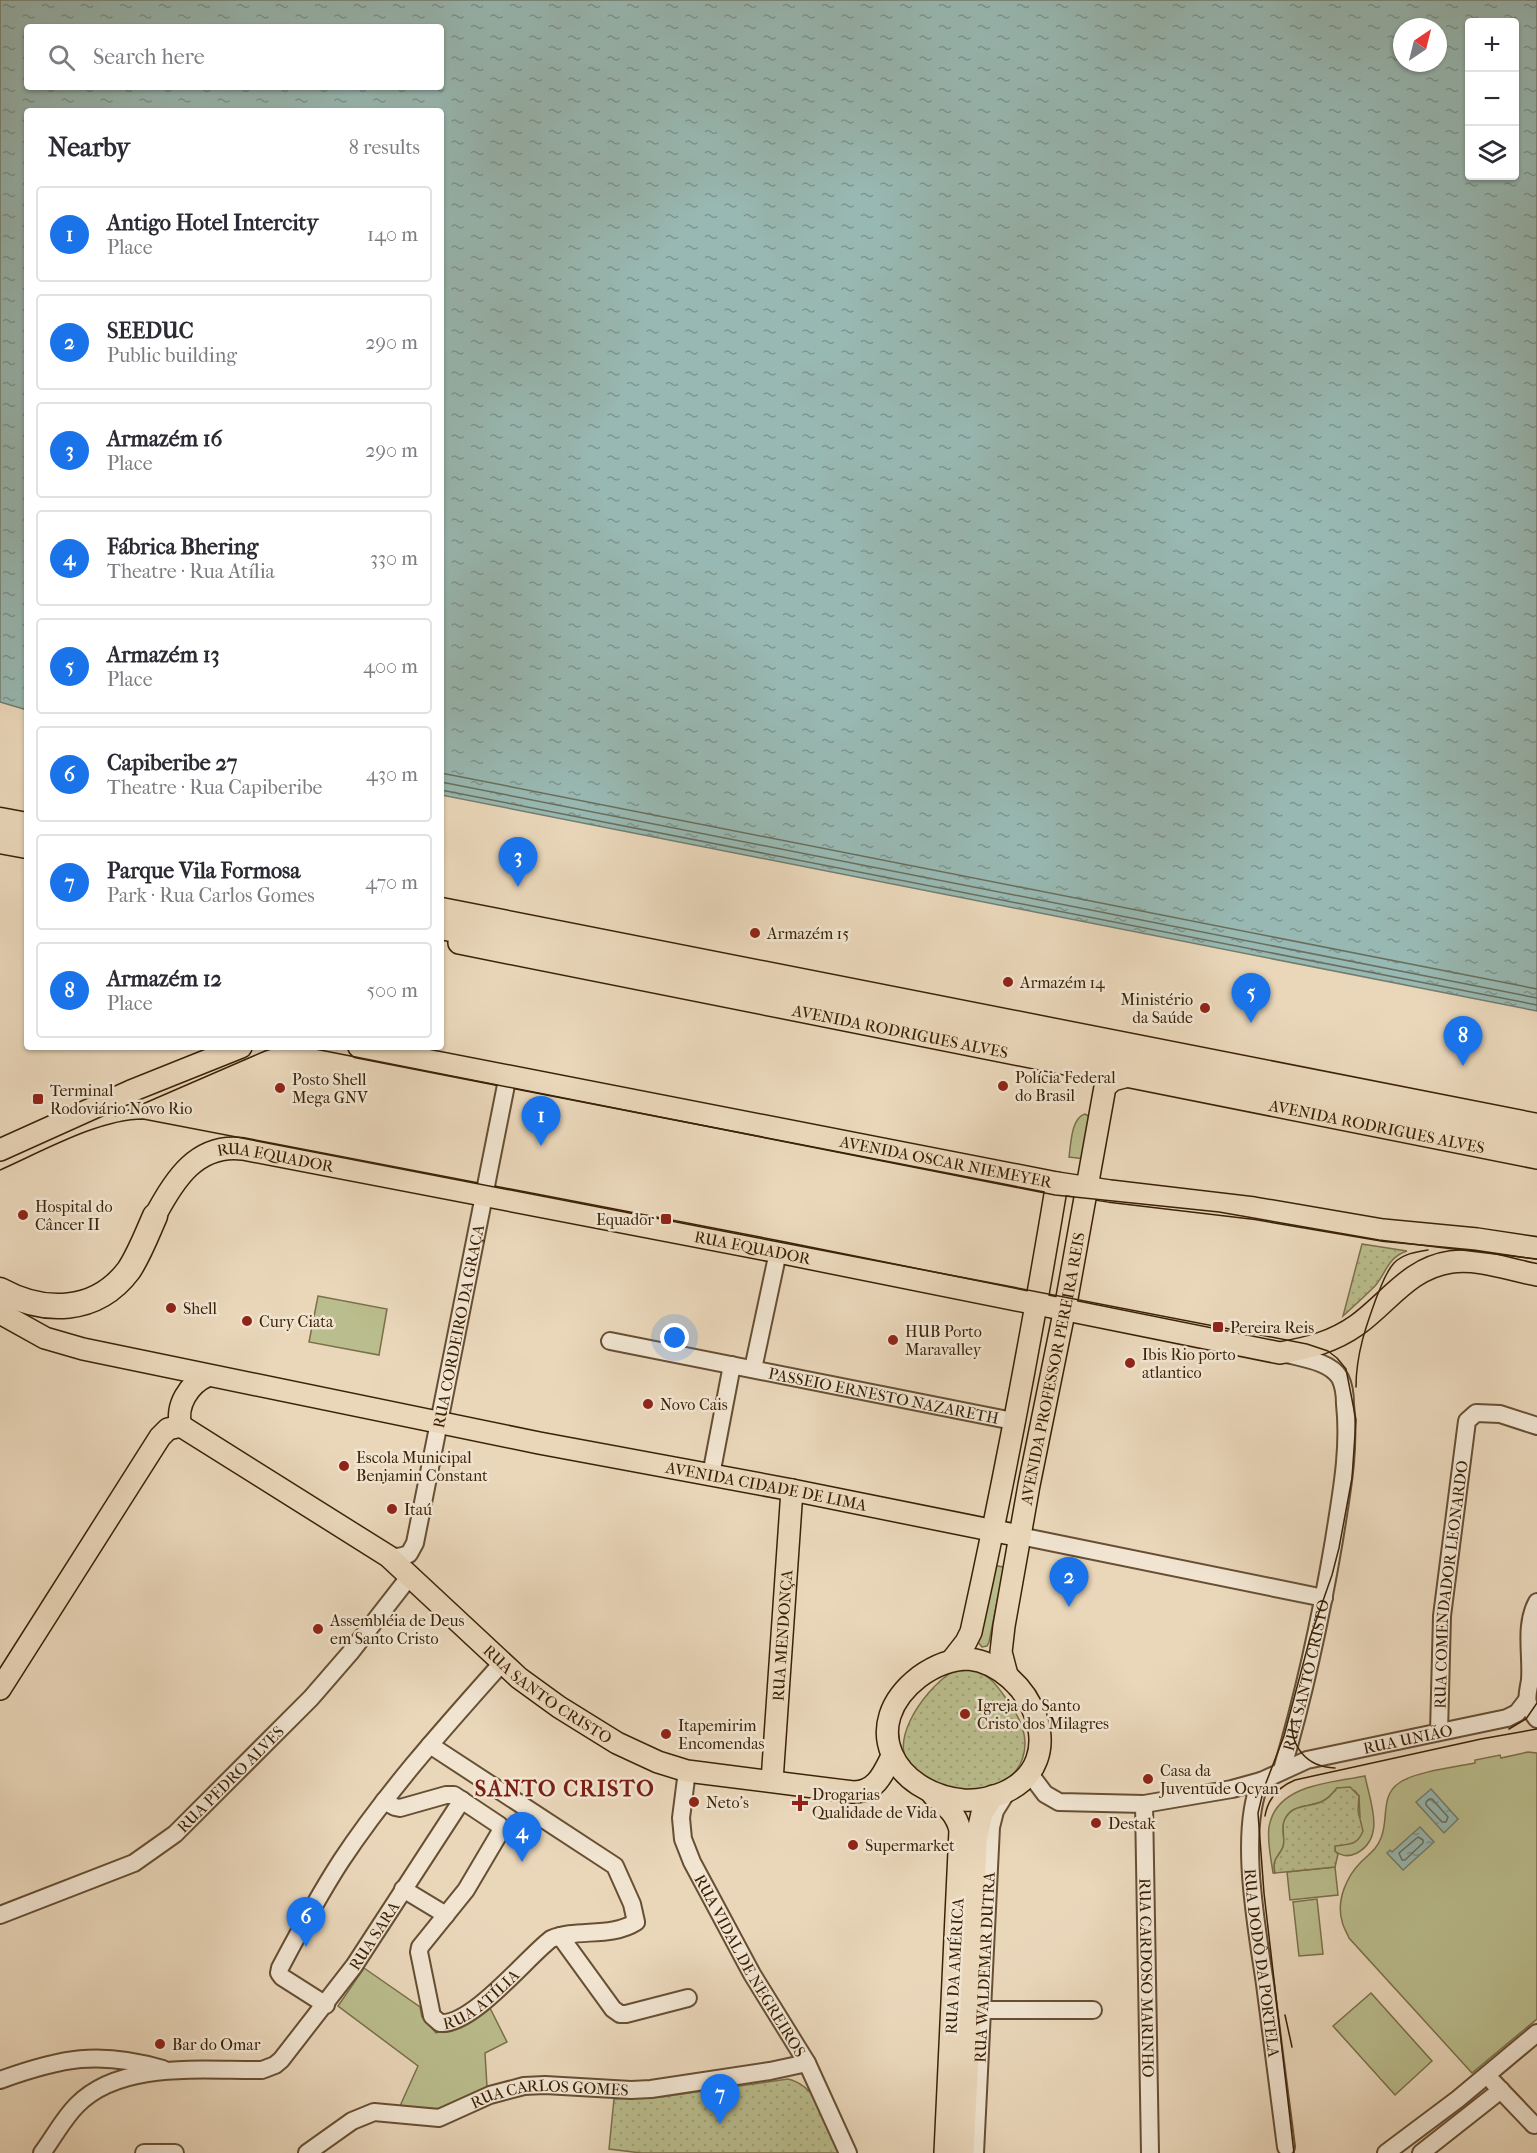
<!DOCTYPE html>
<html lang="en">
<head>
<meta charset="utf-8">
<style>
	:root { --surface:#fff; --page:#f2f2f3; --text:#2b2b33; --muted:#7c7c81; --line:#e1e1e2; --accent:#1a73e8 }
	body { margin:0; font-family:"IM FELL French Canon",serif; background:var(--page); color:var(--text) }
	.controls { position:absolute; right:18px; top:18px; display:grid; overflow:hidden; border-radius:6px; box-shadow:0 2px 4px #0004 }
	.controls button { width:54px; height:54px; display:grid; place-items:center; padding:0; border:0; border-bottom:2px solid var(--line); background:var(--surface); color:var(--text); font:30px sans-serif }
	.compass { position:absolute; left:1393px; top:18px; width:54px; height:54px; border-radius:50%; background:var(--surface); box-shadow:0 2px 4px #0004; rotate:35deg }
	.you { position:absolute; left:675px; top:1338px; width:21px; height:21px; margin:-15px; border:4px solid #fff; border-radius:50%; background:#1a73e8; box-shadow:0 0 0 9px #1a73e833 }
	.badge { display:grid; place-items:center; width:39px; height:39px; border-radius:50%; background:var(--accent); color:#fff; font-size:20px; font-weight:700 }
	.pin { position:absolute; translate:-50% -50px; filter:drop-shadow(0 2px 3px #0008) }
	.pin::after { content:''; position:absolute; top:32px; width:21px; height:18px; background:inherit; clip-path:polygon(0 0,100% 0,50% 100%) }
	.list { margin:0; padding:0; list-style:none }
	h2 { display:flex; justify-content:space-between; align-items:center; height:78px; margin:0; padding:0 24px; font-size:26px }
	h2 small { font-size:20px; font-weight:400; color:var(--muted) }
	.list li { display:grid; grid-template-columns:39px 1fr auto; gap:18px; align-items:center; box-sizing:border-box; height:96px; margin:0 12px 12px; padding:0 12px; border:2px solid var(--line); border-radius:6px }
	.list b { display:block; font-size:22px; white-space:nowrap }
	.list p { margin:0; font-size:20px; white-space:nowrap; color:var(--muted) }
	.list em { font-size:20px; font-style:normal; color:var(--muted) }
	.icon { flex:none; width:33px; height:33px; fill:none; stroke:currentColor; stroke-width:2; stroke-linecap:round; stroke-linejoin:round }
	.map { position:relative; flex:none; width:1537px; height:2153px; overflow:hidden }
	.search { position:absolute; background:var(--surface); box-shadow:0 2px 4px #0004; left:24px; top:24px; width:420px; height:66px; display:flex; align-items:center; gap:15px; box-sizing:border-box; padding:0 21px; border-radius:6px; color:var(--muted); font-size:22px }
	.panel { position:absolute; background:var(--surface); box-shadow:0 2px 4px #0004; left:24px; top:108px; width:420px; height:942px; border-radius:6px }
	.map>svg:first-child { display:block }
	.grass { fill:#babd8d; stroke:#7a704a; stroke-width:1.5 }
	.park { fill:url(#park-dots); stroke:#7a704a; stroke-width:1.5 }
	.water { fill:url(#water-ripples); stroke:#737d6e; stroke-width:1.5; fill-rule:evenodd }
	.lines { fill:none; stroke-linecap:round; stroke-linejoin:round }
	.shore { stroke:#6a6e5c; stroke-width:1.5 }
	.minor-casing { stroke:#674f33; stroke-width:20 }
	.major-casing { stroke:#3b2206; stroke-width:24 }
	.highway-casing { stroke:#3b2206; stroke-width:27 }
	.minor { stroke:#f1e5d2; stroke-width:16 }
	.major { stroke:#ead7ba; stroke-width:21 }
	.highway { stroke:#ead7ba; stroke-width:24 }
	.tram { stroke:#3b2206; stroke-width:1.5 }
	.poi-dot { fill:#8f2418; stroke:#f1e5d2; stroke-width:2 }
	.labels { text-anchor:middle; stroke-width:5; stroke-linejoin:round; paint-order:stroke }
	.poi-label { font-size:16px; fill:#3b2206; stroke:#f1e5d2; text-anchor:start }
	.street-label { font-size:16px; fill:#3b2206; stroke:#f1e5d2 }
	.district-label { font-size:22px; font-weight:bold; letter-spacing:1.5px; fill:#7a1f14; stroke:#f1e5d2 }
</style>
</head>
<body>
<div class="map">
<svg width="1537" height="2153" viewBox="0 0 1537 2153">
	<defs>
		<pattern id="park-dots" width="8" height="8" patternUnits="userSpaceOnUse" patternTransform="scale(1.5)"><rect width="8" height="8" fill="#babd8d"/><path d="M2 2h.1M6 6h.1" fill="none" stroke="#a1a278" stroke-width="1.8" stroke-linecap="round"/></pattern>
		<pattern id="water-ripples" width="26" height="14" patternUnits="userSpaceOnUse" patternTransform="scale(1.5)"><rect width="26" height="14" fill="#98b9b3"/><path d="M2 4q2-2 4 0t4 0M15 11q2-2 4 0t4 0" fill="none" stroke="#7d9690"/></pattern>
	</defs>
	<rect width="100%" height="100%" fill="#ead7ba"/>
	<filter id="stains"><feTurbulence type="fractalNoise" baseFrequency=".00333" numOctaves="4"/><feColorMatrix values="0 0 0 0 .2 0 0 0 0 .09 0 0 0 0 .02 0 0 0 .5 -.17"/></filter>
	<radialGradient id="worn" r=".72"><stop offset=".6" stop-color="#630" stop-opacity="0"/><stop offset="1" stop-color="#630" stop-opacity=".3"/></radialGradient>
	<!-- grass -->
	<g class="grass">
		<path d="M1085 1114 1090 1117 1085 1159 1069 1157C1071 1144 1071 1118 1085 1114Z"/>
		<polygon points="318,1296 387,1309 379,1355 309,1342"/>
		<polygon points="992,1565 1003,1567 1003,1572 989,1642 987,1646 982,1647 977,1641"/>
		<path d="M1528 1752 1537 1753V2019L1472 2073 1349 1938C1347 1933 1343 1927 1342 1921 1336 1900 1347 1876 1361 1862 1369 1854 1377 1849 1381 1838 1389 1819 1380 1796 1399 1783 1414 1772 1455 1767 1475 1763V1760L1500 1755 1501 1758Z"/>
		<path d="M1365 1776C1370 1802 1386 1837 1357 1853 1349 1857 1341 1856 1335 1851V1846L1360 1817 1359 1796 1355 1791 1337 1788C1333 1793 1329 1798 1323 1801 1310 1808 1293 1803 1285 1819 1280 1828 1286 1838 1283 1847 1278 1857 1272 1860 1275 1873H1273C1271 1858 1267 1842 1269 1827 1276 1784 1331 1783 1365 1776Z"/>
		<polygon points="1335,1867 1338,1895 1290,1900 1287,1872"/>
		<polygon points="1317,1899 1323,1954 1299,1956 1293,1902"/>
		<polygon points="364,1968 420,2007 422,2017 436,2033 455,2027 489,2006 507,2042 485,2053 487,2087 439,2109 400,2106 418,2066 338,2006"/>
		<polygon points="1371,1993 1432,2061 1395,2095 1333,2026"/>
	</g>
	<!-- park -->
	<g class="park">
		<path d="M1362 1244 1407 1251C1388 1257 1386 1273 1375 1286 1365 1296 1354 1306 1343 1316Z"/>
		<path d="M967 1668C986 1672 994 1681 1005 1697 1015 1710 1025 1726 1025 1743 1025 1786 974 1797 941 1787 933 1784 925 1777 918 1773 880 1749 925 1690 949 1674 955 1670 960 1670 967 1668Z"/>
		<path d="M1350 1787 1359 1796 1358 1811 1363 1831C1357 1846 1349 1844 1335 1846V1851L1338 1854 1335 1867 1275 1873C1272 1857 1278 1859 1283 1847 1286 1838 1280 1828 1285 1819 1293 1803 1310 1808 1323 1801 1329 1798 1333 1793 1337 1788Z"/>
		<path d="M788 2079C819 2086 830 2127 842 2153H641L609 2149 614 2099 661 2097Z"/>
	</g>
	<!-- water -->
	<g class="water">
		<path d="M0 0H1537V1011L441 795V111H27V710L0 702ZM1470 22H1514V176H1470ZM27 27H441V87H27ZM1402 27H1438V63H1402Z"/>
		<polygon points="1431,1789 1458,1819 1444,1833 1416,1802"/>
		<polygon points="1420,1827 1434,1842 1403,1870 1387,1853 1390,1850 1392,1852"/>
	</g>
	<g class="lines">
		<!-- shore -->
		<g class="shore">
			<polyline points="441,773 1537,989"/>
			<polyline points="441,782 1537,998"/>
			<polyline points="441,790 1537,1005"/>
			<polygon points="1429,1799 1432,1799 1448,1817 1446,1822 1442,1822 1426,1805 1426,1802"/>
			<polygon points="1418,1837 1423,1840 1423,1843 1405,1860 1402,1860 1399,1853"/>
		</g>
		<defs>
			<g id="minor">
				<path id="s1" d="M610 1341 1013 1421"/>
				<polyline points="753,1369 778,1252"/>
				<polyline points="711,1475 732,1365"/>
				<polyline points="1020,1536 1324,1598"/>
				<path id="s2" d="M388 1556 399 1557 409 1554 415 1543 508 1075"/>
				<path d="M1537 1602C1524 1626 1532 1654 1530 1680 1529 1688 1526 1696 1528 1703 1530 1710 1533 1714 1537 1719"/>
				<path id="s3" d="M1439 1732 1442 1616 1467 1421 1476 1413 1500 1414 1537 1426"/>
				<path id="s4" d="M1282 1770C1304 1695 1321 1617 1334 1540 1341 1495 1350 1450 1345 1404 1345 1396 1344 1386 1340 1378 1330 1361 1301 1358 1283 1353"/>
				<path id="s5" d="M687 1771 681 1818 683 1839 692 1862 752 1974 807 2063 848 2153"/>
				<path id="s6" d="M1030 1774 1045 1794 1059 1802 1144 1804 1232 1789 1261 1781 1307 1760 1507 1718 1517 1713 1527 1700"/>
				<path id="s7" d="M1261 1781C1238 1831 1257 1929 1265 1984 1272 2038 1279 2093 1286 2147"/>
				<path id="s8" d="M384 1801 395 1807 400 1808 446 1795H454L499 1825 502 1829 466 1890 420 1947 419 1952 432 2016 440 2023C472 2026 526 1958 551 1939 577 1928 611 1938 636 1922L632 1904 615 1866 430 1745"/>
				<path id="s9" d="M1144 1804 1150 2153"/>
				<polyline points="403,1889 446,1915"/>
				<path id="s10" d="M0 1915 134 1863 175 1834 311 1698 350 1653 410 1576"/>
				<polyline points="560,1936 613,2009 620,2014 626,2014 688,1998"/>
				<path d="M326 2005 282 1977 279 1973 280 1968C299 1932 319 1895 341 1861 388 1790 446 1726 502 1663"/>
				<polyline points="982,2010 1093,2010"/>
				<path d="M0 2080C61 2058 99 2050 163 2069"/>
				<polyline points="1493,2082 1534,2125"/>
				<path id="s11" d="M42 2153C54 2137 63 2119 77 2105 121 2060 205 2071 262 2070L275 2065 281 2060 354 1966 462 1800"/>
				<polyline points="144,2153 175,2153"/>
				<path id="s12" d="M307 2153 352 2121 374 2112 439 2118 490 2095 524 2086 545 2085 631 2090 651 2089 770 2071 807 2063"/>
				<path id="s13" d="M975 2153 991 1827 995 1811 1005 1795"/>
				<polyline points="1386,2153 1458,2099 1537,2033"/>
				<polyline points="1421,2153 1501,2090"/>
			</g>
			<g id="major">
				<path id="s14" d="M459 943 1537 1158"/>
				<path id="s15" d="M359 1047 1057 1183 1110 1191 1254 1208 1383 1230 1477 1239 1537 1248"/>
				<polyline points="0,1150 131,1091 241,1047"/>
				<path id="s16" d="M155 1216C174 1180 197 1143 243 1149L778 1252 1280 1353C1309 1348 1333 1342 1357 1325 1389 1302 1409 1268 1451 1262 1479 1258 1510 1270 1537 1275"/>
				<path id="s17" d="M0 1313 45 1338 83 1349 539 1443 792 1490 1020 1536"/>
				<path id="s18" d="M181 1426 388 1556 519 1678 559 1707 617 1743 658 1762 687 1771 853 1792C876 1792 883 1774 892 1756"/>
				<path d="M181 1426C175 1406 189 1384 207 1376"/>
				<path d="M969 1659C1030 1666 1075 1762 1003 1793 991 1798 976 1801 963 1800 894 1793 857 1725 919 1677 934 1666 950 1659 969 1659Z"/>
				<path d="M952 1660 966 1642 971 1632C1004 1483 1032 1333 1057 1183"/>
				<path id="s19" d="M1007 1675 1001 1652 1004 1626 1029 1485 1067 1298 1105 1087 1113 1080 1128 1076"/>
				<polyline points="0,1689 160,1437 168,1429 181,1426"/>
				<path id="s20" d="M772 1781 792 1490"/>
				<path d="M933 1795C946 1806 956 1813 960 1830L945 2153"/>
				<polyline points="963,2153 970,2015 976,1840 982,1813 993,1796"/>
			</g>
			<g id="highway">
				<polyline points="0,820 27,825"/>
				<polyline points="0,841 27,846"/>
				<polyline points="441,910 1537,1126"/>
				<polyline points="441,927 1537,1144"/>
				<path d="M0 1290C44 1314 96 1314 129 1270 140 1253 147 1234 155 1216"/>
			</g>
		</defs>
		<!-- minor casing -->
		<use href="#minor" class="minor-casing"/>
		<!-- major casing -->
		<use href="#major" class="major-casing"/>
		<!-- highway casing -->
		<use href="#highway" class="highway-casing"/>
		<!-- minor -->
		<use href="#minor" class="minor"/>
		<!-- major -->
		<use href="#major" class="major"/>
		<!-- highway -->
		<use href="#highway" class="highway"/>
		<!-- tram -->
		<g class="tram">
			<polyline points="305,1047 1055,1195 1219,1212 1379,1240 1537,1259"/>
			<polyline points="115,1116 265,1051 278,1047"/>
			<path d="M0 1170C41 1152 99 1119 143 1119L1307 1344 1328 1351 1337 1358 1346 1369 1356 1420 1352 1478 1339 1548 1332 1575 1310 1638 1284 1736 1264 1788 1258 1813 1264 1893 1294 2153"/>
			<path d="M1356 1387C1356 1354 1366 1326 1377 1296 1382 1285 1385 1273 1394 1263 1403 1254 1415 1252 1428 1250"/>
			<path d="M1292 1719C1290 1746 1306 1767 1335 1768"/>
			<polyline points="1509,1729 1526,1719 1537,1703"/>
			<path d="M1265 1816C1268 1798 1278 1787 1295 1780L1481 1739 1537 1729"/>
			<polyline points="1285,2015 1292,2047"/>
		</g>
	</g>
	<!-- markers -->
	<g class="poi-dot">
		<circle cx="755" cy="933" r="6"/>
		<circle cx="1008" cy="982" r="6"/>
		<circle cx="1205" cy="1008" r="6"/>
		<circle cx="1003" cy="1086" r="6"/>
		<circle cx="280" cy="1088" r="6"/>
		<rect x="32" y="1093" width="12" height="12" rx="3"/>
		<circle cx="23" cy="1215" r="6"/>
		<rect x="660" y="1213" width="12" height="12" rx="3"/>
		<circle cx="171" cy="1308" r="6"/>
		<circle cx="247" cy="1321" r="6"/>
		<rect x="1212" y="1321" width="12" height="12" rx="3"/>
		<circle cx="893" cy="1340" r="6"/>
		<circle cx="1130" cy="1363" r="6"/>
		<circle cx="648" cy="1404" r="6"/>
		<circle cx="344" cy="1466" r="6"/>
		<circle cx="392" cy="1509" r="6"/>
		<circle cx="318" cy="1629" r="6"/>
		<circle cx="965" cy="1714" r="6"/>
		<circle cx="666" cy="1734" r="6"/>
		<circle cx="1148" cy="1779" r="6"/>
		<circle cx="694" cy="1802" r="6"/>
		<path d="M797 1794h6v6h6v6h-6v6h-6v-6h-6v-6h6z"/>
		<circle cx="1096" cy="1823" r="6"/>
		<circle cx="853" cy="1845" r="6"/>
		<circle cx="160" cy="2044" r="6"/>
	</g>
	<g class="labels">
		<!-- poi labels -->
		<g class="poi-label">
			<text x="767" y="939">Armazém 15</text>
			<text x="1020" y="988">Armazém 14</text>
			<text x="1193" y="1005" text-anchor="end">Ministério<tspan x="1193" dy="18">da Saúde</tspan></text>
			<text x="1015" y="1083">Polícia Federal<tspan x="1015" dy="18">do Brasil</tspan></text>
			<text x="292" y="1085">Posto Shell<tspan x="292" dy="18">Mega GNV</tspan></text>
			<text x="50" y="1096">Terminal<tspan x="50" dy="18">Rodoviário Novo Rio</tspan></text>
			<text x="35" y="1212">Hospital do<tspan x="35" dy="18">Câncer II</tspan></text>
			<text x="654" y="1225" text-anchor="end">Equador</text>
			<text x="183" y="1314">Shell</text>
			<text x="259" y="1327">Cury Ciata</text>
			<text x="1230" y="1333">Pereira Reis</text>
			<text x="905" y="1337">HUB Porto<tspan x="905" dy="18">Maravalley</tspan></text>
			<text x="1142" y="1360">Ibis Rio porto<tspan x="1142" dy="18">atlantico</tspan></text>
			<text x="660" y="1410">Novo Cais</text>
			<text x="356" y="1463">Escola Municipal<tspan x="356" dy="18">Benjamin Constant</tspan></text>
			<text x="404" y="1515">Itaú</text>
			<text x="330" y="1626">Assembléia de Deus<tspan x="330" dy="18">em Santo Cristo</tspan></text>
			<text x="977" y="1711">Igreja do Santo<tspan x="977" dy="18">Cristo dos Milagres</tspan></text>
			<text x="678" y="1731">Itapemirim<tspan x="678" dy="18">Encomendas</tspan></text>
			<text x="1160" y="1776">Casa da<tspan x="1160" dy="18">Juventude Ocyan</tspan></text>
			<text x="812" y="1800">Drogarias<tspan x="812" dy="18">Qualidade de Vida</tspan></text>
			<text x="706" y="1808">Neto's</text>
			<text x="1108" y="1829">Destak</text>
			<text x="865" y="1851">Supermarket</text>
			<text x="172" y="2050">Bar do Omar</text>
		</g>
		<!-- street labels -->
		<g class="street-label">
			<text dy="6" stroke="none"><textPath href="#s14" startOffset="450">AVENIDA RODRIGUES ALVES</textPath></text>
			<text dy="6" stroke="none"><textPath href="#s14" startOffset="936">AVENIDA RODRIGUES ALVES</textPath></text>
			<text dy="6" stroke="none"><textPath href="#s16" startOffset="152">RUA EQUADOR</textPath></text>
			<text dy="6" stroke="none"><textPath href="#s15" startOffset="598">AVENIDA OSCAR NIEMEYER</textPath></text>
			<text dy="6" stroke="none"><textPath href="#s16" startOffset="638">RUA EQUADOR</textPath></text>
			<text dy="6" stroke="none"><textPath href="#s2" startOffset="255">RUA CORDEIRO DA GRAÇA</textPath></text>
			<text dy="6" stroke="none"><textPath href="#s19" startOffset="312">AVENIDA PROFESSOR PEREIRA REIS</textPath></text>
			<text dy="6" stroke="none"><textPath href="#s1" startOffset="279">PASSEIO ERNESTO NAZARETH</textPath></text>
			<text dy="6" stroke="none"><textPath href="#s17" startOffset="788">AVENIDA CIDADE DE LIMA</textPath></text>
			<text dy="6" stroke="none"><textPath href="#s3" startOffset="148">RUA COMENDADOR LEONARDO</textPath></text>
			<text dy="6" stroke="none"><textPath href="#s20" startOffset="146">RUA MENDONÇA</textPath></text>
			<text dy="6" stroke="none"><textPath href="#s4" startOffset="98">RUA SANTO CRISTO</textPath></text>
			<text dy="6" stroke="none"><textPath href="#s18" startOffset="456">RUA SANTO CRISTO</textPath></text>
			<text dy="6" stroke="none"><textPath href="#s6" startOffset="399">RUA UNIÃO</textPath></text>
			<text dy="6" stroke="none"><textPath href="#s10" startOffset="272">RUA PEDRO ALVES</textPath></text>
			<text dy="6" stroke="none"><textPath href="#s11" startOffset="430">RUA SARA</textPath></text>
			<text dy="6" stroke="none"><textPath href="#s7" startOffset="184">RUA DODÔ DA PORTELA</textPath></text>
			<text dy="6" stroke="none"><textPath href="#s5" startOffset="212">RUA VIDAL DE NEGREIROS</textPath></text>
			<text transform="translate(954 1966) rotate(-87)" y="6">RUA DA AMÉRICA</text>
			<text dy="6" stroke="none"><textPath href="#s13" startOffset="186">RUA WALDEMAR DUTRA</textPath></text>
			<text dy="6" stroke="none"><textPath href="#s9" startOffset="174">RUA CARDOSO MARINHO</textPath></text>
			<text dy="6" stroke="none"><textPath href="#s8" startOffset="406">RUA ATÍLIA</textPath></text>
			<text dy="6" stroke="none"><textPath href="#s12" startOffset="260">RUA CARLOS GOMES</textPath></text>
		</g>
		<!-- district labels -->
		<g class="district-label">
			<text x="565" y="1796">SANTO CRISTO</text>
		</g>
	</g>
	<rect width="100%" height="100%" filter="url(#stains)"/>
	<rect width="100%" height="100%" fill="url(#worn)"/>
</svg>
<div class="controls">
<button>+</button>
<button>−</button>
<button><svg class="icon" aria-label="layers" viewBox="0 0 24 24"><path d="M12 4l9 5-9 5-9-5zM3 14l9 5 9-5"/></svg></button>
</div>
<svg class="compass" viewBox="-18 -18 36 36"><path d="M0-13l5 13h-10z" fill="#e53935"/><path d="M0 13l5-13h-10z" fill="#7c7c81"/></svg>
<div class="you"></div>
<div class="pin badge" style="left:541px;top:1146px">1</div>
<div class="pin badge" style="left:1069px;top:1607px">2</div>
<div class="pin badge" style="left:518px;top:887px">3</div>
<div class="pin badge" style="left:522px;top:1862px">4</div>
<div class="pin badge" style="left:1251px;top:1023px">5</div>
<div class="pin badge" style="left:306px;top:1947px">6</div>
<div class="pin badge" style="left:720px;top:2124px">7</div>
<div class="pin badge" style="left:1463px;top:1066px">8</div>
<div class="search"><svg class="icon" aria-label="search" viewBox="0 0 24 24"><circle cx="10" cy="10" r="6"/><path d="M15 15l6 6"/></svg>Search here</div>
<section class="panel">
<h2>Nearby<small>8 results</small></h2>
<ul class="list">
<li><span class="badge">1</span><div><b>Antigo Hotel Intercity</b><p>Place</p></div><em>140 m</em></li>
<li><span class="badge">2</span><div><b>SEEDUC</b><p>Public building</p></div><em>290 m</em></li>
<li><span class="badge">3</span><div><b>Armazém 16</b><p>Place</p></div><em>290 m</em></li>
<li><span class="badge">4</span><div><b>Fábrica Bhering</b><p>Theatre · Rua Atília</p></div><em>330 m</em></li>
<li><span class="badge">5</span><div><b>Armazém 13</b><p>Place</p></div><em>400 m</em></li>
<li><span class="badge">6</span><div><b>Capiberibe 27</b><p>Theatre · Rua Capiberibe</p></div><em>430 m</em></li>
<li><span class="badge">7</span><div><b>Parque Vila Formosa</b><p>Park · Rua Carlos Gomes</p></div><em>470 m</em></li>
<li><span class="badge">8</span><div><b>Armazém 12</b><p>Place</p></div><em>500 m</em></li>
</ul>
</section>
</div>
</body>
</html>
